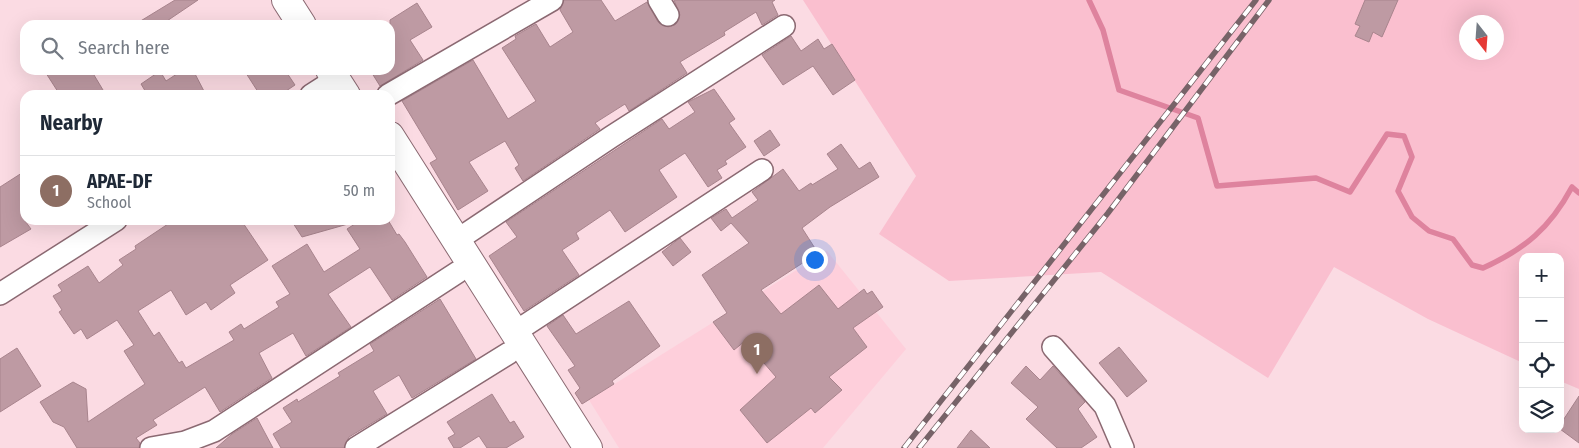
<!DOCTYPE html>
<html lang="en">
<head>
<meta charset="utf-8">
<style>
	:root { --surface:#fff; --page:#f6f6f7; --text:#1f2937; --muted:#747a83; --line:#e0e1e3; --accent:#2563eb }
	body { margin:0; font-family:"Fira Sans Condensed",sans-serif; background:var(--page); color:var(--text) }
	.controls { position:absolute; right:15px; bottom:15px; display:grid; overflow:hidden; border-radius:10px; box-shadow:0 5px 20px #0002 }
	.controls button { width:45px; height:45px; display:grid; place-items:center; padding:0; border:0; border-bottom:1px solid var(--line); background:var(--surface); color:var(--text); font:25px sans-serif }
	.compass { position:absolute; left:1459px; top:15px; width:45px; height:45px; border-radius:50%; background:var(--surface); box-shadow:0 5px 20px #0002; rotate:163deg }
	.you { position:absolute; left:814px; top:259px; width:18px; height:18px; margin:-12px; border:4px solid #fff; border-radius:50%; background:#1a73e8; box-shadow:0 0 0 8px #1a73e833 }
	.badge { display:grid; place-items:center; width:32px; height:32px; border-radius:50%; background:var(--accent); color:#fff; font-size:16px; font-weight:700 }
	.pin { position:absolute; translate:-50% -41px; filter:drop-shadow(0 1px 2px #0008) }
	.pin::after { content:''; position:absolute; top:26px; width:18px; height:15px; background:inherit; clip-path:polygon(0 0,100% 0,50% 100%) }
	.list { margin:0; padding:0; list-style:none }
	h2 { display:flex; justify-content:space-between; align-items:center; height:65px; margin:0; padding:0 20px; font-size:21px }
	h2 small { font-size:16px; font-weight:400; color:var(--muted) }
	.list li { display:grid; grid-template-columns:32px 1fr auto; gap:15px; align-items:center; box-sizing:border-box; height:70px; padding:0 20px; border-top:1px solid var(--line) }
	.list b { display:block; font-size:19px; white-space:nowrap }
	.list p { margin:0; font-size:16px; white-space:nowrap; color:var(--muted) }
	.list em { font-size:16px; font-style:normal; color:var(--muted) }
	.icon { flex:none; width:28px; height:28px; fill:none; stroke:currentColor; stroke-width:2; stroke-linecap:round; stroke-linejoin:round }
	.map { position:relative; flex:none; width:1579px; height:448px; overflow:hidden }
	.search { position:absolute; background:var(--surface); box-shadow:0 5px 20px #0002; left:20px; top:20px; width:375px; height:55px; display:flex; align-items:center; gap:12px; box-sizing:border-box; padding:0 18px; border-radius:15px; color:var(--muted); font-size:19px }
	.panel { position:absolute; background:var(--surface); box-shadow:0 5px 20px #0002; left:20px; top:90px; width:375px; height:135px; border-radius:15px }
	.map>svg:first-child { display:block }
	.built { fill:#fecfdb }
	.green { fill:#fabfcf; fill-rule:evenodd }
	.lines { fill:none; stroke-linecap:round; stroke-linejoin:round }
	.stream { stroke:#de839e; stroke-width:5.5 }
	.building { fill:#be9aa3; stroke:#a8848d }
	.street-casing { stroke:#8b6972; stroke-width:24 }
	.secondary-casing { stroke:#8b6972; stroke-width:30 }
	.street { stroke:#fff; stroke-width:21 }
	.secondary { stroke:#fff; stroke-width:28 }
	.rail-casing { stroke:#776368; stroke-width:5.5 }
	.rail { stroke:#fff; stroke-width:4; stroke-dasharray:11; stroke-linecap:butt }
</style>
</head>
<body>
<div class="map">
<svg width="1579" height="448" viewBox="0 0 1579 448">
	<rect width="100%" height="100%" fill="#fbdbe3"/>
	<!-- built -->
	<polygon class="built" points="827,251 906,349 823,448 619,448 589,400"/>
	<!-- green -->
	<path class="green" d="M803 0H1579V389L1560 381V257H1523V363L1428 319 1334 267 1268 378 1101 272 949 281 879 234 916 176ZM1466 22H1496V52H1466Z"/>
	<g class="lines">
		<!-- stream -->
		<path class="stream" d="M1089 0 1103 30 1119 90 1198 118 1217 186 1316 178 1350 192 1387 134 1404 136 1412 157 1398 191 1412 217 1429 231 1453 239 1472 265 1483 268C1525 249 1550 228 1572 187L1579 193"/>
	</g>
	<!-- building -->
	<g class="building">
		<polygon points="175,0 198,0 161,25 134,25"/>
		<polygon points="564,0 601,0 615,21 647,2 658,22 668,27 675,25 680,15 674,0 775,0 772,2 778,15 762,25 756,12 724,32 725,35 680,62 687,73 629,111 625,104 595,123 600,129 523,181 515,168 519,165 505,141 469,162 488,191 458,210 430,163 437,159 402,101 473,60 508,119 536,101 502,48 516,39 515,36 536,24 550,47 573,32 560,10"/>
		<polygon points="1365,0 1398,0 1382,37 1373,32 1369,42 1355,36 1360,26 1355,24"/>
		<polygon points="417,3 432,27 410,40 423,60 380,86 370,70 390,70 390,20"/>
		<polygon points="791,36 801,51 818,39 824,49 832,44 855,80 833,95 813,66 783,85 762,55"/>
		<polygon points="44,70 91,70 106,95 60,95"/>
		<polygon points="183,70 193,70 206,95 144,95 147,94 141,84 160,71 166,81"/>
		<polygon points="244,70 285,70 295,85 280,95 260,95"/>
		<polygon points="714,89 735,119 729,123 746,147 725,161 727,164 717,170 722,178 708,187 685,153 659,170 677,197 625,232 610,210 576,233 579,239 562,250 579,275 524,311 489,256 517,237 506,222 662,119 669,129 695,112 688,102"/>
		<polygon points="770,130 780,145 764,156 754,141"/>
		<polygon points="841,144 859,169 870,162 879,177 830,207 802,228 818,253 761,290 781,314 819,285 838,309 864,289 867,294 872,291 883,307 853,328 867,347 829,377 842,390 815,413 811,408 767,443 740,410 776,377 745,341 734,350 713,322 727,313 702,275 749,243 731,223 721,231 711,218 726,209 732,218 758,200 752,192 783,169 799,191 811,183 812,185 838,169 827,154"/>
		<polygon points="25,171 25,221 31,229 0,247 0,187"/>
		<polygon points="174,220 241,220 268,260 230,285 235,293 211,310 206,302 186,315 171,290 138,311 154,336 159,332 179,363 182,361 186,368 234,340 229,332 241,324 244,329 279,307 276,302 290,294 272,266 307,244 324,272 360,249 347,229 361,220 388,220 397,235 399,234 405,242 427,277 392,300 370,267 328,294 351,327 306,356 293,333 259,353 272,378 220,412 205,387 153,420 157,425 136,438 140,443 139,448 77,448 64,427 53,422 40,402 73,382 86,389 88,422 145,384 124,351 134,345 117,320 87,339 81,329 74,334 59,312 62,310 53,296 62,291 58,285 88,266 99,283 123,265 119,260 136,249 135,246"/>
		<polygon points="291,220 347,220 348,224 302,237"/>
		<polygon points="680,238 691,252 673,266 662,252"/>
		<polygon points="440,299 476,359 412,398 399,375 373,391 387,414 349,437 344,448 281,448 273,434 292,422 283,408 297,399 298,402 340,376 338,373 374,351 370,344"/>
		<polygon points="629,301 660,346 612,381 614,384 582,404 575,393 580,388 568,370 575,366 547,326 563,315 576,334"/>
		<polygon points="1119,347 1147,381 1127,397 1099,363"/>
		<polygon points="17,348 41,386 0,412 0,359"/>
		<polygon points="1026,366 1040,380 1053,366 1085,402 1078,409 1097,437 1081,448 1057,448 1026,419 1038,407 1011,383"/>
		<polygon points="492,394 510,423 514,421 524,437 506,448 487,448 479,436 460,448 454,448 448,438 455,434 447,422"/>
		<polygon points="1579,396 1579,443 1560,429 1560,425"/>
		<polygon points="257,418 273,448 216,448 232,434"/>
		<polygon points="971,430 990,448 957,448"/>
	</g>
	<g class="lines">
		<defs>
			<g id="street">
				<polyline points="659,0 668,15"/>
				<polyline points="311,95 336,79"/>
				<polyline points="388,95 552,0"/>
				<polyline points="457,240 611,137 784,26"/>
				<polyline points="0,294 116,220"/>
				<polyline points="515,332 762,170"/>
				<polyline points="1053,347 1105,406 1123,448"/>
				<polyline points="151,448 185,442 214,431 458,272"/>
				<polyline points="356,448 509,353"/>
			</g>
			<g id="secondary">
				<polyline points="286,0 302,25"/>
				<polyline points="330,70 346,95"/>
				<polyline points="390,136 588,448"/>
			</g>
		</defs>
		<!-- street casing -->
		<use href="#street" class="street-casing"/>
		<!-- secondary casing -->
		<use href="#secondary" class="secondary-casing"/>
		<!-- street -->
		<use href="#street" class="street"/>
		<!-- secondary -->
		<use href="#secondary" class="secondary"/>
		<defs>
			<g id="rail">
				<polyline points="904,448 1256,0"/>
				<polyline points="919,448 1108,213 1269,0"/>
			</g>
		</defs>
		<!-- rail casing -->
		<use href="#rail" class="rail-casing"/>
		<!-- rail -->
		<use href="#rail" class="rail"/>
	</g>
</svg>
<div class="controls">
<button>+</button>
<button>−</button>
<button><svg class="icon" aria-label="locate" viewBox="0 0 24 24"><circle cx="12" cy="12" r="6"/><path d="M12 2v4M12 18v4M2 12h4M18 12h4"/></svg></button>
<button><svg class="icon" aria-label="layers" viewBox="0 0 24 24"><path d="M12 4l9 5-9 5-9-5zM3 14l9 5 9-5"/></svg></button>
</div>
<svg class="compass" viewBox="-18 -18 36 36"><path d="M0-13l5 13h-10z" fill="#e53935"/><path d="M0 13l5-13h-10z" fill="#747a83"/></svg>
<div class="you"></div>
<div class="pin badge" style="left:757px;top:374px;background:#8d6e63">1</div>
<div class="search"><svg class="icon" aria-label="search" viewBox="0 0 24 24"><circle cx="10" cy="10" r="6"/><path d="M15 15l6 6"/></svg>Search here</div>
<section class="panel">
<h2>Nearby<small></small></h2>
<ul class="list">
<li><span class="badge" style="background:#8d6e63">1</span><div><b>APAE-DF</b><p>School</p></div><em>50 m</em></li>
</ul>
</section>
</div>
</body>
</html>
